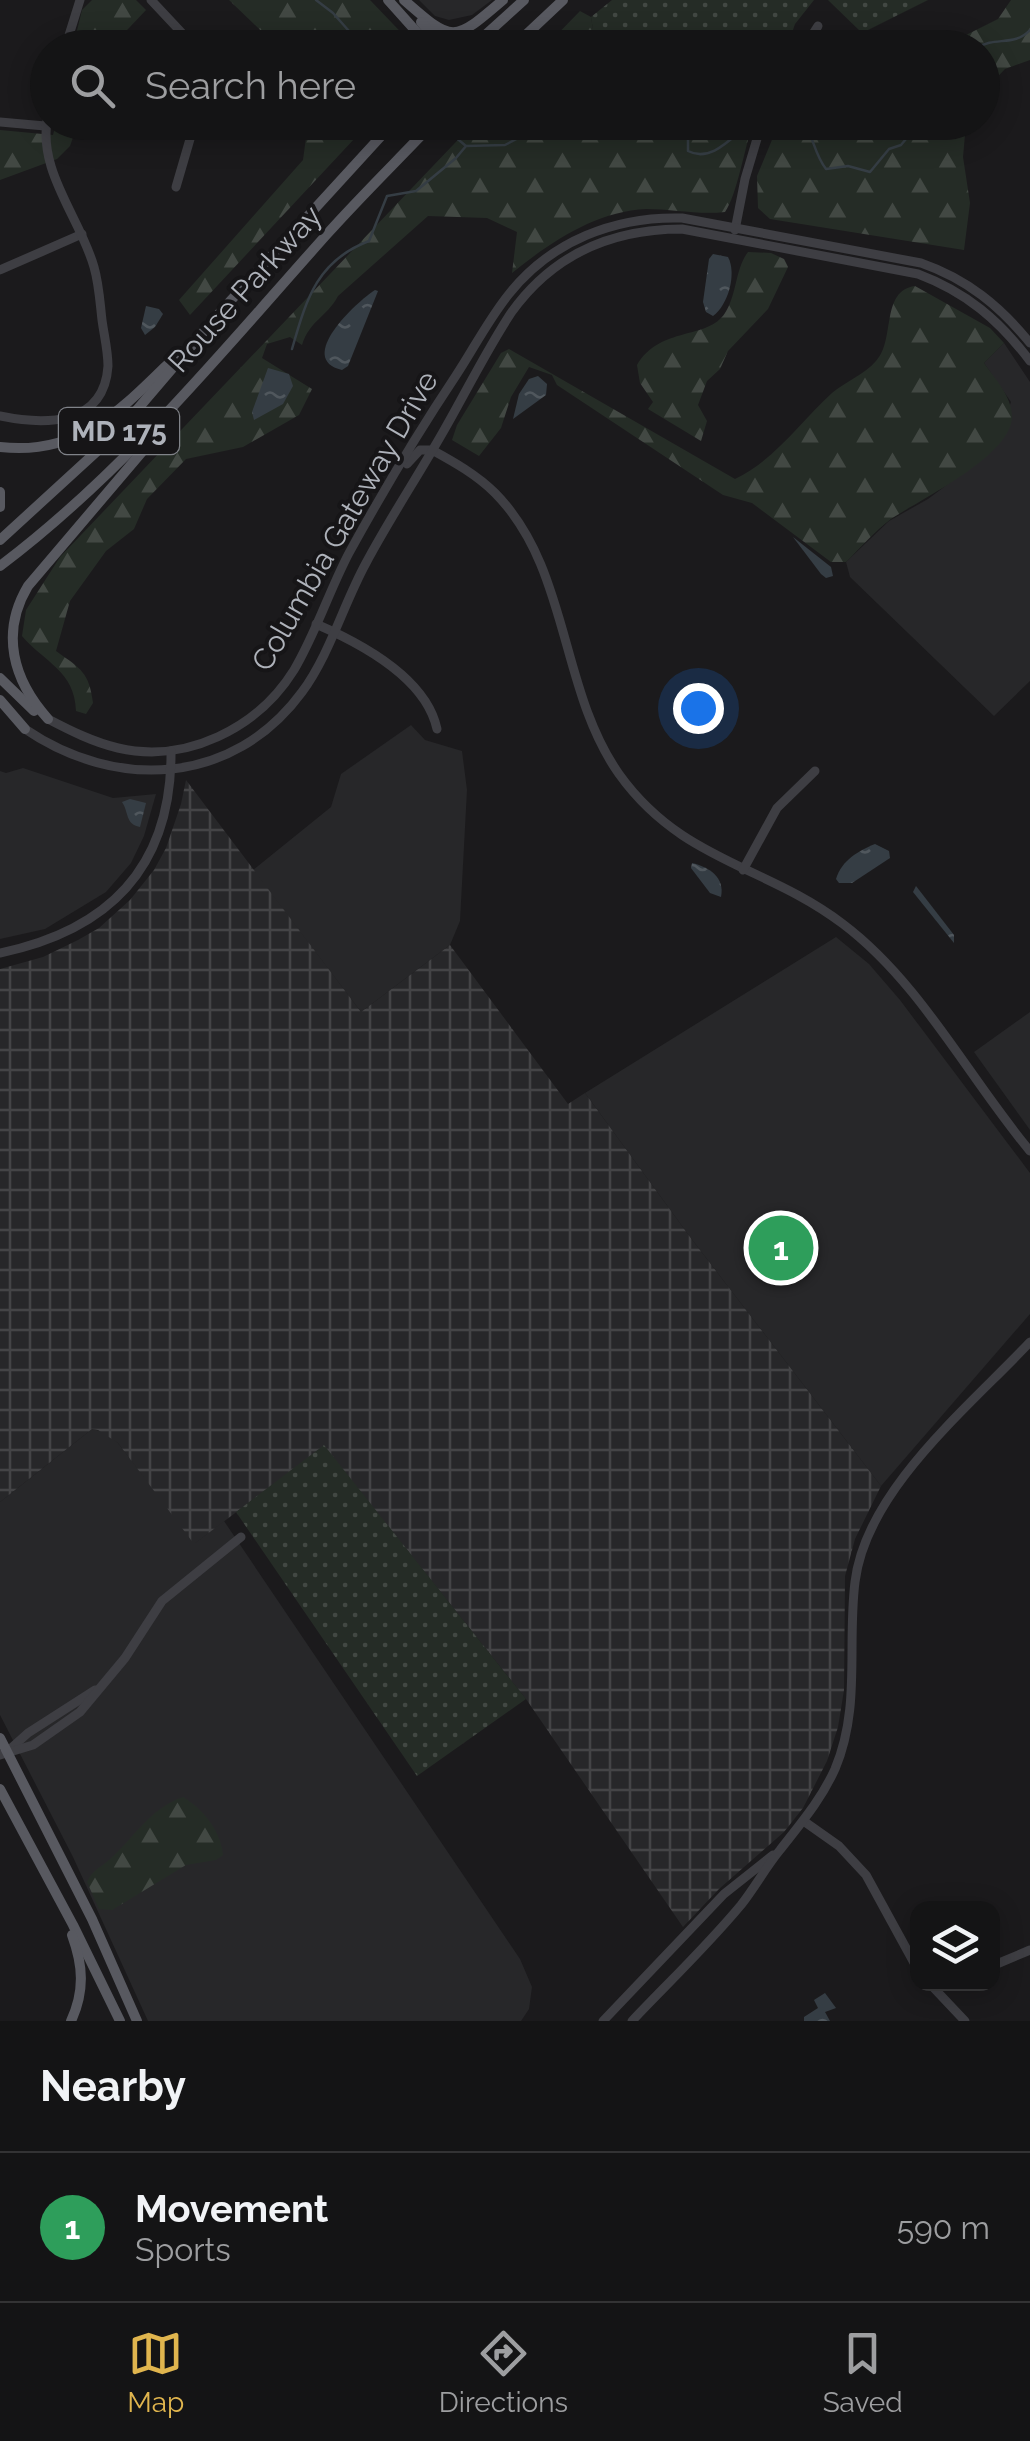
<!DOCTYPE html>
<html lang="en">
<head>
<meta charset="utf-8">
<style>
	:root { --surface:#141415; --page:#212122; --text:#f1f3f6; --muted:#9d9ea0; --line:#333334; --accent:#e0b54e }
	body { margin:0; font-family:Raleway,sans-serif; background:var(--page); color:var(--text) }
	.controls { position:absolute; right:30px; bottom:30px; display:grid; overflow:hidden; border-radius:20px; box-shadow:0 5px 25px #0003 }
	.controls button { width:90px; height:90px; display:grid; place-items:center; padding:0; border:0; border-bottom:2px solid var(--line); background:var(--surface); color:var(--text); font:50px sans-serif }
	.you { position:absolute; left:698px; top:708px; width:35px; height:35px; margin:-25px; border:8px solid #fff; border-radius:50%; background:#1a73e8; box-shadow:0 0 0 15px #1a73e833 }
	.badge { display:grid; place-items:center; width:65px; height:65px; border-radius:50%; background:var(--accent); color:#fff; font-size:32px; font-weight:700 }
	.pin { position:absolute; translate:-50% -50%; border:5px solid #fff; box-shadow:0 2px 10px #0006 }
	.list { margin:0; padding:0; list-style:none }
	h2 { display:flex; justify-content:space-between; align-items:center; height:130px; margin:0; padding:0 40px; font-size:42px }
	h2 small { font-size:32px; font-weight:400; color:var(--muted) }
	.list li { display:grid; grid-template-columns:65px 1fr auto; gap:30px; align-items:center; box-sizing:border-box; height:150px; padding:0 40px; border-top:2px solid var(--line) }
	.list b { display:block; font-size:38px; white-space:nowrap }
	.list p { margin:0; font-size:32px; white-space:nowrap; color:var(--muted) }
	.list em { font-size:32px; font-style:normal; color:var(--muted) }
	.icon { flex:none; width:55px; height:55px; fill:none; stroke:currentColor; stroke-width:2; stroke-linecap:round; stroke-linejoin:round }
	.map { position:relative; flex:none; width:1030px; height:2021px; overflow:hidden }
	.search { position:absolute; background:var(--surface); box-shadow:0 5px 25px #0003; left:30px; right:30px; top:30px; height:110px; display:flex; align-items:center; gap:25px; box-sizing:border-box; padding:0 35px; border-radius:55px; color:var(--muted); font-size:38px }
	.sheet { height:280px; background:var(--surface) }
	nav { display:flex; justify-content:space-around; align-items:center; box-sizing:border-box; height:140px; border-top:2px solid var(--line); background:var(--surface); font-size:28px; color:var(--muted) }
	nav a { display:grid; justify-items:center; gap:5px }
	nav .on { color:var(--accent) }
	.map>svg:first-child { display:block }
	.built { fill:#272729 }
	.industrial { fill:url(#industrial-grid) }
	.grass { fill:url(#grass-dots) }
	.forest { fill:url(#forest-firs) }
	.water { fill:url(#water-ripples) }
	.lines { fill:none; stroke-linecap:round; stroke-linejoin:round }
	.stream { stroke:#353d44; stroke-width:2.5 }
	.minor { stroke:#3e3e43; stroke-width:9 }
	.major { stroke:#585960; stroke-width:10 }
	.labels { text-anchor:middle; stroke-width:8; stroke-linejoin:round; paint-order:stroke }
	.shield { fill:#161517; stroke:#808389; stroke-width:2.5 }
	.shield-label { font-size:28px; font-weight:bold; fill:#aeb2ba }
	.street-label { font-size:30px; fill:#aeb2ba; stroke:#161517 }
</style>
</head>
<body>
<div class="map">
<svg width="1030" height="2021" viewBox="0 0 1030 2021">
	<defs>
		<pattern id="industrial-grid" width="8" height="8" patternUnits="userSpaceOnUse" patternTransform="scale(2.5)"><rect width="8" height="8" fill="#272729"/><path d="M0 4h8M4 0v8" fill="none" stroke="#444446"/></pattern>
		<pattern id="grass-dots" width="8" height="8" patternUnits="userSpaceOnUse" patternTransform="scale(2.5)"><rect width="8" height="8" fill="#252c26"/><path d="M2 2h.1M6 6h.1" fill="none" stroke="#424843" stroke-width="1.8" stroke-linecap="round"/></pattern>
		<pattern id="forest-firs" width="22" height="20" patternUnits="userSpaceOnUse" patternTransform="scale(2.5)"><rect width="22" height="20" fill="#252c26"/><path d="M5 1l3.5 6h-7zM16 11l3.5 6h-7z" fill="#424843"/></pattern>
		<pattern id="water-ripples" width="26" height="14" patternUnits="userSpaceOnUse" patternTransform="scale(2.5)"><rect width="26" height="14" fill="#353d44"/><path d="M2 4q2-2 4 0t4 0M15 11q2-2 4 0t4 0" fill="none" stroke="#50575d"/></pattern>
	</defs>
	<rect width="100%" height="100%" fill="#1b1a1c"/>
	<!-- built -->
	<g class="built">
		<polygon points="419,0 492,0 472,15 449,20 435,16"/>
		<polygon points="1004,343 1030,382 1030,681 994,716 850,577 846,562 889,521 928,499 992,451 1011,402 984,363"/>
		<polygon points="411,725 425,740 462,751 467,790 460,921 450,945 361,1012 253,870 331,807 341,774"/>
		<polygon points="23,768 113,798 156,794 144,836 131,863 106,892 45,929 0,939 0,771 6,773"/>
		<polygon points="836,937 869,964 900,1000 1030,1173 1030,1314 881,1486 690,1237 585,1093"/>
		<polygon points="1030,1012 1030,1130 974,1052"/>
		<polygon points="92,1429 105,1432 118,1443 195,1543 224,1521 520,1959 532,1987 529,2009 521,2021 148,2021 73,1857 0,1715 0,1502"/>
	</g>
	<!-- industrial -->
	<polygon class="industrial" points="186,780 361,1012 450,945 568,1104 585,1093 690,1237 881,1486 855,1539 845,1576 844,1690 838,1727 827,1761 803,1808 784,1832 719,1889 683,1927 526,1699 324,1446 194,1544 118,1443 98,1430 92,1429 0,1502 0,969 43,957 78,940 99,928 130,900 154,870 166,848 181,804"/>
	<!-- grass -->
	<g class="grass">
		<polygon points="612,0 814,0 795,24 787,47 605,47 595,42 591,17"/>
		<polygon points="828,0 928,0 862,33"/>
		<polygon points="324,1445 526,1699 417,1776 236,1512"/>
	</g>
	<!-- forest -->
	<g class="forest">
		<polygon points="92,0 136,0 146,10 111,47 73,47 82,10"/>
		<polygon points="229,0 370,0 415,47 278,47"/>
		<polygon points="1011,0 1030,0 1030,60 1005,69 983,92 982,48 942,47 998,19"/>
		<polygon points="580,11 591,17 595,42 605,47 545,47"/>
		<polygon points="56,123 78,123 70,146 57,159 0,180 0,130 53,135"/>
		<polygon points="308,123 369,123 190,315 179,300 303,160"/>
		<path d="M474 123H753C745 146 737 195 725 212 698 215 673 209 646 209 596 211 549 243 512 273L517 232 487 218 428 216 338 296C326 318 310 320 302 345L290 337 267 344 262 358 312 389 299 415 243 447 186 459 147 499 134 529 106 551 70 601 56 651C81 669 89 672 93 703L86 714 76 711C75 671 44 662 22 636L26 610 60 557Z"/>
		<polygon points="779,123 966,123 963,157 970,203 964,250 770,219 758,208 757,176"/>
		<path d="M748 252 771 253 784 259 788 267 768 309 728 351 720 369 707 381 698 405 707 421 701 441 648 409 653 402 640 383 637 365C660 326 708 340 725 313 737 295 735 269 748 252Z"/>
		<path d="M915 286 990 328 1004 343 984 363C995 379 1012 396 1012 417 1011 456 921 499 891 519 875 531 860 548 846 562H831L752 503 723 495 557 385 552 375 529 367 511 397 501 428 479 456 452 440 457 425 501 353 509 349 735 479C775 460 800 422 832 393 845 382 865 374 876 361 896 340 880 291 915 286Z"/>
		<path d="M183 1797C203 1809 221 1831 223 1855L216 1860 186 1865 112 1910 99 1909 87 1882C92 1870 100 1868 109 1860 134 1838 150 1808 183 1797Z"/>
	</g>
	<!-- water -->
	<g class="water">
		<path d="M713 254 728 257C737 274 728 305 713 316L706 312 703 302 709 259Z"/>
		<path d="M375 290 378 291 348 366 342 370C295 359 356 302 375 290Z"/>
		<polygon points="146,306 159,309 163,314 155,327 145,335 141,328"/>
		<polygon points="268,368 289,374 293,386 283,404 254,420 252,412"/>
		<polygon points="538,376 547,384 546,395 513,419 519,394 529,379"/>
		<polygon points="793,537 831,567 833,576 826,578 821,574"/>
		<path d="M130 799 146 803 140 827C125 824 129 812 122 802Z"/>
		<path d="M875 844 889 851 890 858 852 883H839L836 879C842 860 858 851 875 844Z"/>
		<path d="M692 863C709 867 725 877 721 897L710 893 691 868Z"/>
		<polygon points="916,886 954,935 954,943 913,892"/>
		<polygon points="825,1993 836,2008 825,2012 830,2021 804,2021 804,2017 818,2008 814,2000"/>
	</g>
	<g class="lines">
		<!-- stream -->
		<g class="stream">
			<polyline points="316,0 333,13 364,48"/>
			<path d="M977 48C995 36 1014 47 1030 30"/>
			<polyline points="571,122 580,128 606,133 619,122"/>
			<path d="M688 122V151C711 163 731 138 749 124"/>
			<path d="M803 122C813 134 814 154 826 169L848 166 870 172 889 149 901 145 906 139 910 122"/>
			<polyline points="775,123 777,122"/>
			<polyline points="448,131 466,146 505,145 549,122"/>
			<path d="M292 349C306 301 316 261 369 241L387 196 416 191 456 158 466 146"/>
		</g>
		<!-- minor -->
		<g class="minor">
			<polyline points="151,0 196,48"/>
			<polyline points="65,48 80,0"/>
			<polyline points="804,48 818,26"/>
			<polyline points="0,122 45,126"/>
			<polyline points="176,187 195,122"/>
			<polyline points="735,230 745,179 762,122"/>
			<polyline points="0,270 82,234"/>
			<path d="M0 416C43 425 104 427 108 366 108 351 104 335 102 320 100 303 99 284 94 267 80 217 36 170 48 115"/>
			<path d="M432 450C454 462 477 475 495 493 570 569 559 689 619 774 682 862 766 865 843 924 921 983 968 1077 1030 1151"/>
			<polyline points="407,464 420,450 432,450"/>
			<path d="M316 624C360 643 426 678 437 729"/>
			<path d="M48 719C71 731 93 742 118 748 186 764 258 728 294 670 316 633 329 591 349 553 382 493 417 434 455 377 473 350 488 320 509 294 551 241 615 216 682 218L921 263C967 279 1000 306 1030 343"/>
			<path d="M25 729C116 791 233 786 302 692 330 654 343 605 366 563 390 518 418 476 443 432 466 392 486 351 511 313 553 254 611 229 682 229L918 274C966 292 999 320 1030 361"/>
			<polyline points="743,870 777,808 815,771"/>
			<path d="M0 953C110 930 172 866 171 751"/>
			<polyline points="9,1750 28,1733 95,1690"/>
			<polyline points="0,1755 33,1745 80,1712 125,1658 162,1601 241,1537"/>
			<polyline points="805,1822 839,1846 866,1875 918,1970"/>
			<polyline points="992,1966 1030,1950"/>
			<polyline points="930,1984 965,2021"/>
			<polyline points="603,2021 724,1894 773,1855"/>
			<path d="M632 2021C668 1983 707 1946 741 1905 755 1887 766 1867 780 1850 801 1823 821 1800 835 1769 861 1707 847 1646 855 1582 866 1490 969 1407 1030 1342"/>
		</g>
		<!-- major -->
		<g class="major">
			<polyline points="388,0 431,48"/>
			<path d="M404 0C453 43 453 43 503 0"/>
			<polyline points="421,22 443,48"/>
			<polyline points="471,48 524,0"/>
			<polyline points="512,48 563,0"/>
			<path d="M0 447C77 456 119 412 169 363"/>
			<polyline points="0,492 0,507"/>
			<polyline points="0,540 118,432 223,309 394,122"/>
			<path d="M0 566C125 472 224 349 328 233 362 195 399 159 434 122"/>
			<polyline points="0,678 34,711"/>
			<polyline points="0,700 25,729"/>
			<path d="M48 719C13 680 0 633 28 586L164 426"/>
			<polyline points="0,1738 92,1919 137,2021"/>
			<polyline points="0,1789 73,1925 120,2021"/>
			<path d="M71 2021C85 1991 83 1965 72 1935"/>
		</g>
	</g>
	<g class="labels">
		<!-- shield labels -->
		<rect class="shield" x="59" y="408" width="120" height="46" rx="8"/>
		<g class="shield-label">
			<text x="119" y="441">MD 175</text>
		</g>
		<!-- street labels -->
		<g class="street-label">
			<text transform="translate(245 289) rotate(-48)" y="10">Rouse Parkway</text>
			<text transform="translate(345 521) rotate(-60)" y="10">Columbia Gateway Drive</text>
		</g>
	</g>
</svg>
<div class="controls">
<button><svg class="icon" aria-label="layers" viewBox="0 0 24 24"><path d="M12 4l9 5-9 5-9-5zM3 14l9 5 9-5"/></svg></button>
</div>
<div class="you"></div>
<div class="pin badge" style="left:781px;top:1248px;background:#2e9e5b">1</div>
<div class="search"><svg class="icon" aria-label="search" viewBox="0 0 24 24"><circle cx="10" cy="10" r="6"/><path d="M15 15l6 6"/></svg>Search here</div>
</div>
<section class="sheet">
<h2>Nearby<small></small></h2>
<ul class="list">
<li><span class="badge" style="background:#2e9e5b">1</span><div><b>Movement</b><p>Sports</p></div><em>590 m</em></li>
</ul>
</section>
<nav>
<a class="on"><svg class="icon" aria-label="map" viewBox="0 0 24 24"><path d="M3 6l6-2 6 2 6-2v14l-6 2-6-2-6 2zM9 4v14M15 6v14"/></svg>Map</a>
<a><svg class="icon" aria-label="directions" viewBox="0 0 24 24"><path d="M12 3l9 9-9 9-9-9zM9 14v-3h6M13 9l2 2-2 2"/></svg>Directions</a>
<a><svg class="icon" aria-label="saved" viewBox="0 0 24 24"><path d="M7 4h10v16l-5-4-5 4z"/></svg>Saved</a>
</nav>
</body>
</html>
